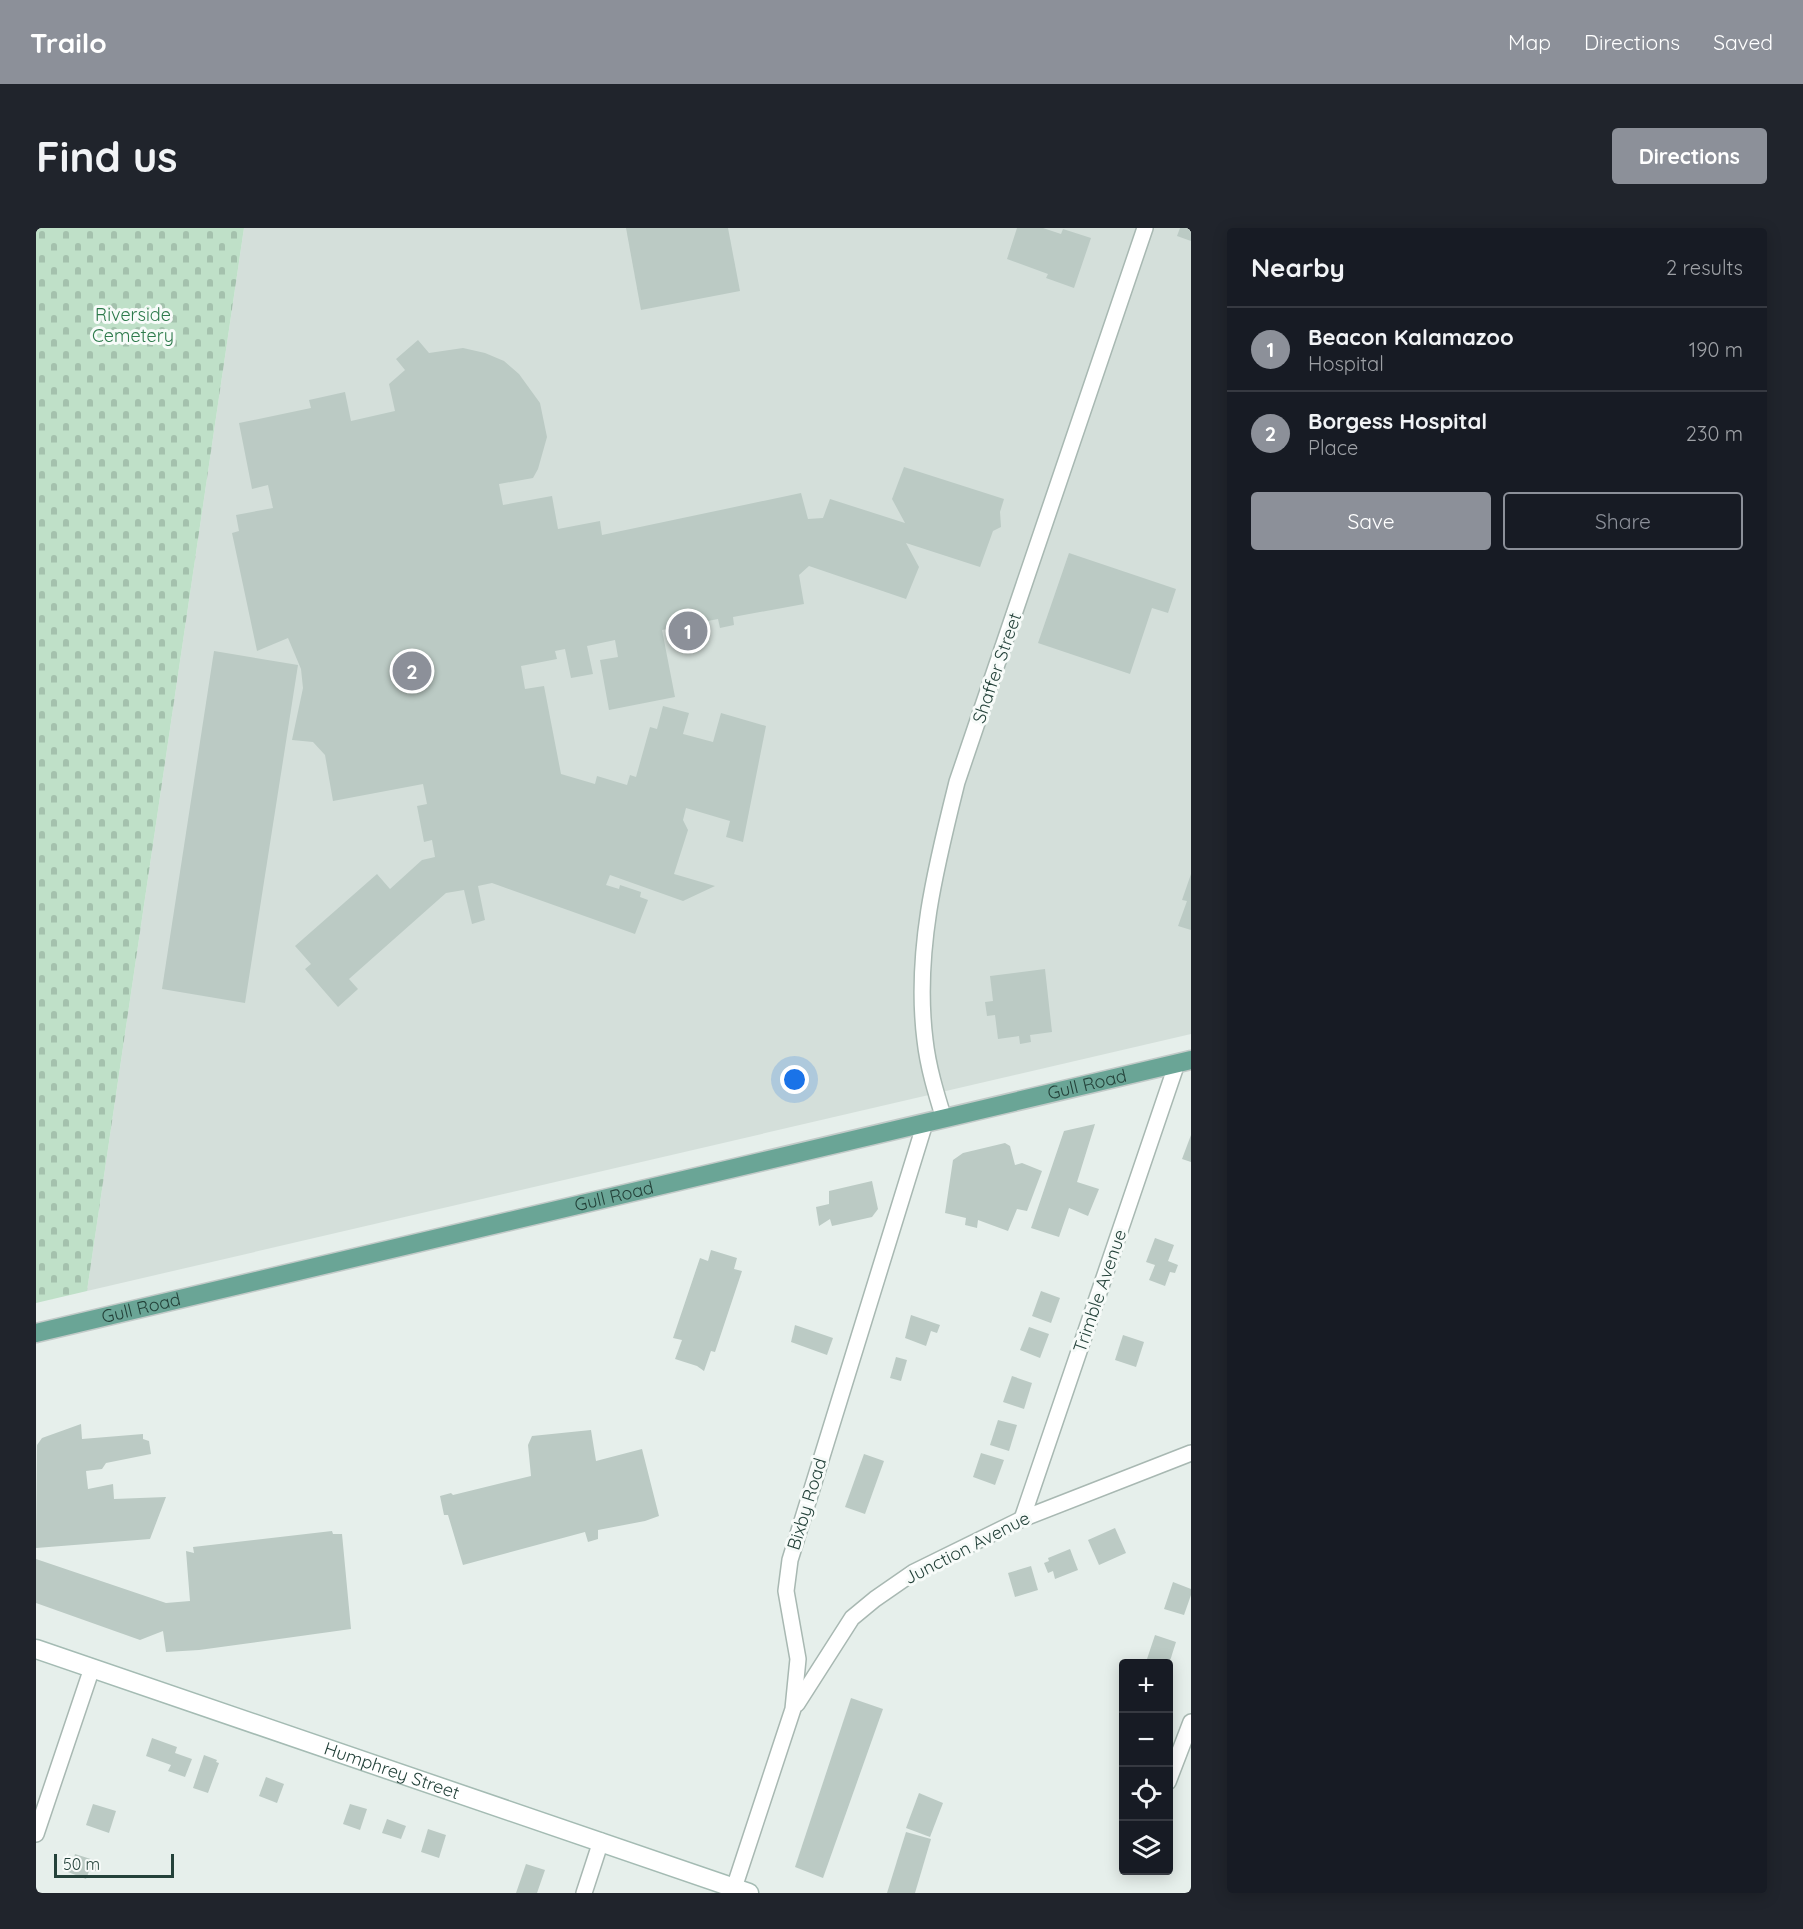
<!DOCTYPE html>
<html lang="en">
<head>
<meta charset="utf-8">
<style>
	:root { --surface:#171b24; --page:#20242c; --text:#f1f3f6; --muted:#9ea1a6; --line:#363941; --accent:#8c9099 }
	body { margin:0; font-family:Quicksand,sans-serif; background:var(--page); color:var(--text) }
	.controls { position:absolute; right:18px; bottom:18px; display:grid; overflow:hidden; border-radius:6px; box-shadow:0 3px 15px #0003 }
	.controls button { width:54px; height:54px; display:grid; place-items:center; padding:0; border:0; border-bottom:2px solid var(--line); background:var(--surface); color:var(--text); font:30px sans-serif }
	.scale { position:absolute; left:18px; bottom:15px; width:120px; box-sizing:border-box; padding-left:6px; border:3px solid #24423a; border-top:0; font-size:16px; line-height:21px; white-space:nowrap; color:#24423a; -webkit-text-stroke:4px #f7fbf9; paint-order:stroke }
	.you { position:absolute; left:759px; top:852px; width:21px; height:21px; margin:-15px; border:4px solid #fff; border-radius:50%; background:#1a73e8; box-shadow:0 0 0 9px #1a73e833 }
	.badge { display:grid; place-items:center; width:39px; height:39px; border-radius:50%; background:var(--accent); color:#fff; font-size:20px; font-weight:700 }
	.pin { position:absolute; translate:-50% -50%; border:3px solid #fff; box-shadow:0 2px 6px #0006 }
	.list { margin:0; padding:0; list-style:none }
	h2 { display:flex; justify-content:space-between; align-items:center; height:78px; margin:0; padding:0 24px; font-size:26px }
	h2 small { font-size:20px; font-weight:400; color:var(--muted) }
	.list li { display:grid; grid-template-columns:39px 1fr auto; gap:18px; align-items:center; box-sizing:border-box; height:84px; padding:0 24px; border-top:2px solid var(--line) }
	.list b { display:block; font-size:22px; white-space:nowrap }
	.list p { margin:0; font-size:20px; white-space:nowrap; color:var(--muted) }
	.list em { font-size:20px; font-style:normal; color:var(--muted) }
	.actions { display:flex; gap:12px; padding:18px 24px }
	.actions a { flex:1; padding:14px 0; border:2px solid var(--accent); border-radius:6px; text-align:center; font-size:21px; color:var(--accent) }
	.actions .main { background:var(--accent); color:#fff }
	.icon { flex:none; width:33px; height:33px; fill:none; stroke:currentColor; stroke-width:2; stroke-linecap:round; stroke-linejoin:round }
	.map { position:relative; flex:none; width:1155px; height:1665px; overflow:hidden; border-radius:6px }
	header { display:flex; align-items:center; gap:36px; box-sizing:border-box; height:84px; padding:0 30px; background:var(--accent); color:#fff }
	header strong { font-size:28px }
	nav { display:flex; gap:33px; margin-inline-start:auto; font-size:21px }
	.intro { display:flex; align-items:center; justify-content:space-between; box-sizing:border-box; height:144px; padding:0 36px }
	h1 { margin:0; font-size:42px }
	.button { padding:15px 27px; border-radius:6px; background:var(--accent); color:#fff; font-size:21px; font-weight:700 }
	main { display:flex; gap:36px; padding:0 36px }
	aside { flex:1; background:var(--surface); border-radius:6px; box-shadow:0 3px 15px #0003 }
	.map>svg:first-child { display:block }
	.built { fill:#d4dfda }
	.cemetery { fill:url(#cemetery-stones) }
	.building { fill:#bbcac4 }
	.lines { fill:none; stroke-linecap:round; stroke-linejoin:round }
	.street-casing { stroke:#a8b8b2; stroke-width:18 }
	.secondary-casing { stroke:#a4bbb3; stroke-width:21 }
	.primary-casing { stroke:#c2cac8; stroke-width:21 }
	.street { stroke:#fff; stroke-width:15 }
	.secondary { stroke:#fff; stroke-width:18 }
	.primary { stroke:#6aa596; stroke-width:18 }
	.labels { text-anchor:middle; stroke-width:6; stroke-linejoin:round; paint-order:stroke }
	.park-label { font-size:18px; fill:#2d7a4b; stroke:#f7fbf9 }
	.street-label { font-size:18px; fill:#24423a; stroke:#f7fbf9 }
</style>
</head>
<body>
<header>
<strong>Trailo</strong>
<nav><a>Map</a><a>Directions</a><a>Saved</a></nav>
</header>
<div class="intro"><h1>Find us</h1><a class="button">Directions</a></div>
<main>
<div class="map">
<svg width="1155" height="1665" viewBox="0 0 1155 1665">
	<defs>
		<pattern id="cemetery-stones" width="16" height="16" patternUnits="userSpaceOnUse" patternTransform="scale(1.5)"><rect width="16" height="16" fill="#bfe0c8"/><path d="M2 7V4a2 2 0 0 1 4 0v3zM10 15v-3a2 2 0 0 1 4 0v3z" fill="#a4c1ad"/></pattern>
	</defs>
	<rect width="100%" height="100%" fill="#e6efeb"/>
	<!-- built -->
	<polygon class="built" points="208,0 1155,0 1155,806 51,1063"/>
	<!-- cemetery -->
	<polygon class="cemetery" points="0,0 208,0 51,1063 0,1075"/>
	<!-- building -->
	<g class="building">
		<polygon points="590,0 692,0 704,63 605,82"/>
		<polygon points="981,0 1007,0 1025,6 1027,1 1055,10 1038,60 1010,50 1012,46 971,31"/>
		<polygon points="1144,0 1155,0 1155,13 1141,8"/>
		<polygon points="382,112 393,125 427,120 449,125 468,133 483,146 504,175 511,209 502,241 497,250 463,256 467,277 516,268 522,301 564,293 566,307 765,265 772,291 787,290 794,271 869,295 856,271 868,239 968,271 964,284 965,299 957,303 944,339 870,315 883,339 870,371 773,338 763,347 768,376 697,389 698,397 684,400 682,391 626,402 639,469 573,482 564,432 582,429 579,412 551,418 557,446 535,450 529,421 519,423 521,431 485,438 489,461 508,458 525,546 559,556 561,548 591,557 594,547 600,549 614,499 621,501 627,478 653,485 647,506 677,514 685,485 730,498 707,614 690,609 694,593 650,580 647,592 652,602 638,646 679,658 647,673 574,647 570,657 583,661 584,657 605,664 604,669 612,672 599,706 456,655 442,658 449,692 436,696 428,662 410,665 313,751 322,761 302,779 269,741 275,736 259,718 341,646 354,661 386,632 399,629 396,612 388,614 381,578 391,576 387,556 297,573 289,527 277,514 256,512 267,460 265,441 252,410 221,423 196,305 203,303 200,287 237,280 232,257 216,261 203,195 275,180 273,172 309,164 315,193 359,183 353,156 369,142 360,131"/>
		<polygon points="1033,325 1140,361 1132,385 1116,380 1094,446 1002,415"/>
		<polygon points="178,423 262,437 209,775 126,761"/>
		<polygon points="1155,646 1155,702 1142,698 1151,673 1146,672"/>
		<polygon points="1009,741 1016,804 994,807 995,814 984,816 983,808 962,811 959,787 951,788 949,774 957,773 954,748"/>
		<polygon points="1059,896 1041,954 1063,961 1052,988 1033,980 1023,1009 995,1000 1028,903"/>
		<polygon points="1155,907 1155,934 1146,931"/>
		<polygon points="969,915 974,918 979,937 986,935 1006,943 991,983 981,981 972,1003 942,992 941,1000 929,997 930,990 909,985 917,932 927,925"/>
		<polygon points="836,953 842,981 836,989 796,998 794,991 783,998 780,979 793,976 793,963"/>
		<polygon points="1119,1010 1138,1017 1132,1033 1142,1037 1139,1045 1134,1044 1129,1058 1113,1052 1119,1037 1110,1034"/>
		<polygon points="675,1022 701,1030 698,1041 706,1043 679,1124 675,1123 668,1143 661,1138 639,1131 646,1112 637,1110 664,1030 672,1033"/>
		<polygon points="1005,1063 1024,1070 1015,1095 996,1088"/>
		<polygon points="875,1087 904,1097 901,1105 895,1103 890,1118 869,1110"/>
		<polygon points="759,1097 797,1110 791,1127 755,1114"/>
		<polygon points="993,1099 1013,1106 1004,1130 984,1122"/>
		<polygon points="1087,1107 1108,1114 1100,1139 1079,1132"/>
		<polygon points="860,1129 871,1132 865,1153 854,1150"/>
		<polygon points="976,1148 996,1155 988,1181 967,1174"/>
		<polygon points="962,1192 981,1197 973,1223 954,1217"/>
		<polygon points="45,1196 46,1211 107,1206 107,1211 113,1213 115,1226 70,1235 66,1241 50,1243 52,1261 77,1256 78,1271 130,1269 114,1311 0,1320 1,1217 6,1210"/>
		<polygon points="555,1202 560,1233 606,1221 623,1288 609,1293 562,1302 562,1311 552,1314 549,1304 427,1337 412,1287 408,1287 404,1268 415,1265 417,1267 495,1248 492,1217 496,1208"/>
		<polygon points="945,1225 968,1232 959,1257 937,1249"/>
		<polygon points="828,1226 848,1233 829,1286 809,1279"/>
		<polygon points="1079,1300 1090,1325 1063,1337 1052,1312"/>
		<polygon points="296,1303 297,1306 306,1306 315,1401 163,1422 130,1424 127,1403 104,1412 0,1375 0,1331 130,1375 154,1373 150,1323 158,1325 157,1319"/>
		<polygon points="1034,1321 1042,1342 1019,1351 1017,1343 1012,1345 1008,1335 1013,1333 1012,1330"/>
		<polygon points="995,1338 1002,1362 979,1369 972,1345"/>
		<polygon points="1137,1354 1155,1361 1155,1367 1148,1387 1128,1381"/>
		<polygon points="1119,1407 1140,1414 1133,1436 1125,1436 1111,1431"/>
		<polygon points="815,1470 847,1481 787,1650 759,1639"/>
		<polygon points="116,1510 141,1519 139,1525 156,1531 149,1549 132,1543 135,1537 110,1528"/>
		<polygon points="168,1527 181,1532 180,1534 183,1535 172,1565 157,1560"/>
		<polygon points="230,1549 248,1556 241,1575 223,1568"/>
		<polygon points="883,1565 907,1575 894,1609 870,1600"/>
		<polygon points="57,1576 80,1583 73,1605 50,1597"/>
		<polygon points="314,1576 331,1581 324,1602 307,1596"/>
		<polygon points="351,1591 370,1598 365,1611 346,1605"/>
		<polygon points="392,1601 410,1607 403,1630 385,1624"/>
		<polygon points="870,1604 895,1611 879,1665 851,1665"/>
		<polygon points="39,1626 64,1634 60,1643 54,1641 50,1651 32,1644 34,1632 37,1633"/>
		<polygon points="490,1636 509,1642 501,1665 480,1665"/>
	</g>
	<g class="lines">
		<defs>
			<g id="street">
				<path d="M908 891C900 865 892 839 889 812 878 724 900 638 921 554L1109 0"/>
				<polyline points="986,1291 1141,835"/>
				<polyline points="761,1476 816,1390 839,1371 878,1344 986,1291 1155,1225"/>
				<polyline points="1132,1554 1155,1494"/>
				<polyline points="0,1606 56,1440"/>
				<polyline points="698,1660 757,1481 762,1431 750,1363 754,1332 889,895"/>
				<polyline points="548,1665 565,1613"/>
			</g>
			<g id="secondary">
				<path id="s1" d="M0 1421 713 1665"/>
			</g>
			<g id="primary">
				<path id="s2" d="M0 1105 1155 832"/>
			</g>
		</defs>
		<!-- street casing -->
		<use href="#street" class="street-casing"/>
		<!-- secondary casing -->
		<use href="#secondary" class="secondary-casing"/>
		<!-- primary casing -->
		<use href="#primary" class="primary-casing"/>
		<!-- street -->
		<use href="#street" class="street"/>
		<!-- secondary -->
		<use href="#secondary" class="secondary"/>
		<!-- primary -->
		<use href="#primary" class="primary"/>
	</g>
	<g class="labels">
		<!-- park labels -->
		<g class="park-label">
			<text x="97" y="93">Riverside<tspan x="97" dy="21">Cemetery</tspan></text>
		</g>
		<!-- street labels -->
		<g class="street-label">
			<text transform="translate(961 440) rotate(-71)" y="6">Shaffer Street</text>
			<text dy="6" stroke="none"><textPath href="#s2" startOffset="1080">Gull Road</textPath></text>
			<text dy="6" stroke="none"><textPath href="#s2" startOffset="594">Gull Road</textPath></text>
			<text transform="translate(1064 1063) rotate(-71)" y="6">Trimble Avenue</text>
			<text dy="6" stroke="none"><textPath href="#s2" startOffset="108">Gull Road</textPath></text>
			<text transform="translate(771 1276) rotate(-73)" y="6">Bixby Road</text>
			<text transform="translate(931 1320) rotate(-27)" y="6">Junction Avenue</text>
			<text dy="6" stroke="none"><textPath href="#s1" startOffset="376">Humphrey Street</textPath></text>
		</g>
	</g>
</svg>
<div class="controls">
<button>+</button>
<button>−</button>
<button><svg class="icon" aria-label="locate" viewBox="0 0 24 24"><circle cx="12" cy="12" r="6"/><path d="M12 2v4M12 18v4M2 12h4M18 12h4"/></svg></button>
<button><svg class="icon" aria-label="layers" viewBox="0 0 24 24"><path d="M12 4l9 5-9 5-9-5zM3 14l9 5 9-5"/></svg></button>
</div>
<div class="scale">50 m</div>
<div class="you"></div>
<div class="pin badge" style="left:652px;top:403px">1</div>
<div class="pin badge" style="left:376px;top:443px">2</div>
</div>
<aside>
<h2>Nearby<small>2 results</small></h2>
<ul class="list">
<li><span class="badge">1</span><div><b>Beacon Kalamazoo</b><p>Hospital</p></div><em>190 m</em></li>
<li><span class="badge">2</span><div><b>Borgess Hospital</b><p>Place</p></div><em>230 m</em></li>
</ul>
<div class="actions"><a class="main">Save</a><a>Share</a></div>
</aside>
</main>
</body>
</html>
